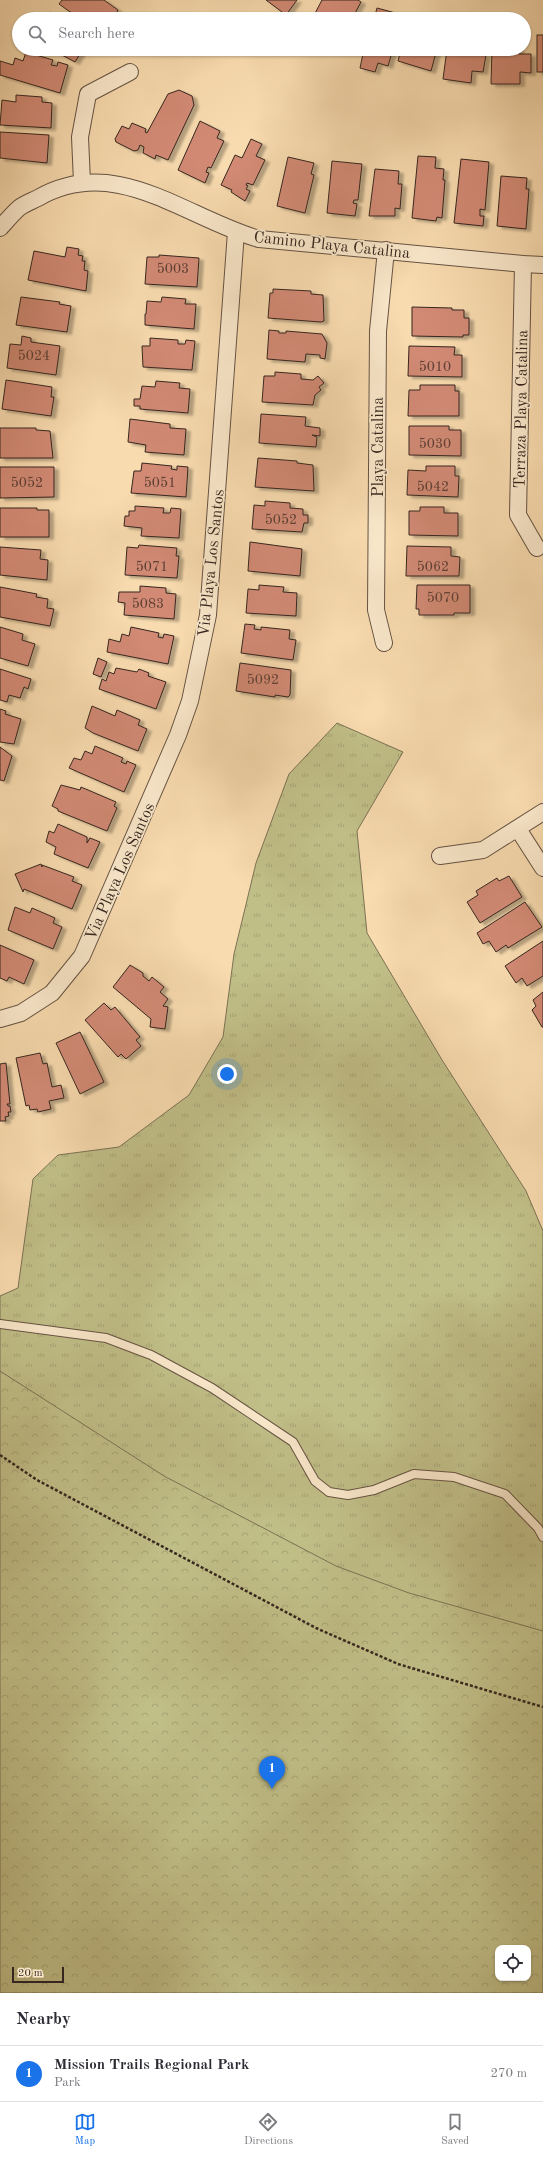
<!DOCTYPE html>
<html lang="en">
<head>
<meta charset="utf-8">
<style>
	:root { --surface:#fff; --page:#f2f2f3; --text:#2b2b33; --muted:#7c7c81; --line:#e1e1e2; --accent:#1a73e8 }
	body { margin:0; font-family:"Old Standard TT",serif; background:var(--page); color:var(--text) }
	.controls { position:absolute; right:12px; bottom:12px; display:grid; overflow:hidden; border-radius:8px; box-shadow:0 1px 3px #0004 }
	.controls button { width:36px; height:36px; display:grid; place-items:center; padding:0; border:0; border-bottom:1px solid var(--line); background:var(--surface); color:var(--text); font:20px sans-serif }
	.scale { position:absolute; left:12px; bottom:10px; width:52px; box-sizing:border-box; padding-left:4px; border:2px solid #36261f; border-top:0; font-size:11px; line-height:14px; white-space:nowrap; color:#36261f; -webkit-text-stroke:3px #fae8cb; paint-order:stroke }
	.you { position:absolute; left:227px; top:1074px; width:14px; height:14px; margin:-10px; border:3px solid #fff; border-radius:50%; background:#1a73e8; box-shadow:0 0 0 6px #1a73e833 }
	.badge { display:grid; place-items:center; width:26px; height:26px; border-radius:50%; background:var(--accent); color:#fff; font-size:13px; font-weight:700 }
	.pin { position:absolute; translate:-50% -33px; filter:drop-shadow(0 1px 2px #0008) }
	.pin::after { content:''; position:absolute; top:21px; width:14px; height:12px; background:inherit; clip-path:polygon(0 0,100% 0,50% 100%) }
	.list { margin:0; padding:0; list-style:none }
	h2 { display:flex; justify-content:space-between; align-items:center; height:52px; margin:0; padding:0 16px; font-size:17px }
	h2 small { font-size:13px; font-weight:400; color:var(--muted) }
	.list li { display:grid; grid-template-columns:26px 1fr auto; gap:12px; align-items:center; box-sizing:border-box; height:56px; padding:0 16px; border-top:1px solid var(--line) }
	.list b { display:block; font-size:15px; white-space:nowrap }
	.list p { margin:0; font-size:13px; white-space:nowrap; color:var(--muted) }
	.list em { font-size:13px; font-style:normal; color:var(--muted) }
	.icon { flex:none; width:22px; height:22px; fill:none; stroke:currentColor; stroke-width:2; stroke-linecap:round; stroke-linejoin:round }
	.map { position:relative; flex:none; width:543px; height:1993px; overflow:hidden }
	.search { position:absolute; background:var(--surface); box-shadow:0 1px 3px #0004; left:12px; right:12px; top:12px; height:44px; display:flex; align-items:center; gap:10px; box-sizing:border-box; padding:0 14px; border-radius:22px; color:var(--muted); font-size:15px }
	.sheet { height:108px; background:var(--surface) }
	nav { display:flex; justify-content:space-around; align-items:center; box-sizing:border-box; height:56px; border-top:1px solid var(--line); background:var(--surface); font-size:11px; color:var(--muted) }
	nav a { display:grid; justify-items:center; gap:2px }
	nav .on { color:var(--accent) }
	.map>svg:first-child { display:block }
	.grass { fill:url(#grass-tufts); stroke:#7c7254; fill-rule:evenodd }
	.park { fill:url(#park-crowns); stroke:#7c7254; fill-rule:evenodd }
	.building { fill:#d28a74; stroke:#36261f; filter:url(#shadow) }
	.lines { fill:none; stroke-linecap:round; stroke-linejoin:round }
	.service-casing { stroke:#665343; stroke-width:10 }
	.minor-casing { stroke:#665343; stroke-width:18 }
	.path { stroke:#36261f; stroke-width:2.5; stroke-dasharray:3 2; stroke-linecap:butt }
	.service { stroke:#fae8cb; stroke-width:8 }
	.minor { stroke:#fae8cb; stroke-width:16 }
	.labels { text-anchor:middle; stroke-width:3.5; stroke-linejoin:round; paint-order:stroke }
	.number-label { font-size:14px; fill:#5d3f34 }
	.street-label { font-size:16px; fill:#36261f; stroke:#fae8cb }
</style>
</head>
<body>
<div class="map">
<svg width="543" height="1993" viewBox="0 0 543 1993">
	<defs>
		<pattern id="grass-tufts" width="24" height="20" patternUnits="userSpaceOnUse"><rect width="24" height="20" fill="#c1bf88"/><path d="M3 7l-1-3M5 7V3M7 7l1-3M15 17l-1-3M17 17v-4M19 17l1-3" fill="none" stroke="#a6a475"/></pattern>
		<pattern id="park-crowns" width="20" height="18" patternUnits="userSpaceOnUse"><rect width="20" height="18" fill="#c1bf88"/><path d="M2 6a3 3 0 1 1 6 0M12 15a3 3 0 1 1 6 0" fill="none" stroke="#a6a475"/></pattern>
		<filter id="shadow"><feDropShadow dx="4.5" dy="2.5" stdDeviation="1" flood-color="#0004"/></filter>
	</defs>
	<rect width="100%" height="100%" fill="#f8dbaf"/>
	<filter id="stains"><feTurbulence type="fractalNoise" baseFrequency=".005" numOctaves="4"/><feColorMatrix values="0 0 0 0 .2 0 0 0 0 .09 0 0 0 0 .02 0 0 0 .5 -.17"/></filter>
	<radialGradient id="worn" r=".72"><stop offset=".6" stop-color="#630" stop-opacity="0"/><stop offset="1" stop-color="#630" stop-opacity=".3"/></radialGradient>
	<!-- grass -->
	<path class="grass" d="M337 723 403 752 357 831 367 933 442 1060 526 1191 543 1231V1993H0V1296L18 1288 33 1179 58 1155 119 1147 189 1095 223 1037 234 954 256 863 289 774ZM498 1948H528V1978H498Z"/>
	<!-- park -->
	<path class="park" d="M0 1371 164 1476 336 1566 409 1593 543 1631V1993H0ZM498 1948H528V1978H498Z"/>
	<!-- building -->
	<g class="building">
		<polygon points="62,0 104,0 118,10 113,19 80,19 59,4"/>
		<polygon points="266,0 297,0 286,15"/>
		<polygon points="322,0 358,0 361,2 352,19 312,19"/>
		<polygon points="377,8 403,15 402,19 374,19"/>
		<polygon points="50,12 62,19 46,19"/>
		<rect x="537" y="35" width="6" height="37"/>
		<polygon points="51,49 83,49 75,62"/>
		<polygon points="364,49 393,49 388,66 378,63 375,72 360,68"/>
		<polygon points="401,49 437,49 431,71 398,61"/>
		<polygon points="447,49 475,49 474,53 486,55 483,72 472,71 471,83 443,79"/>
		<polygon points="492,49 519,49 519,54 531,54 531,73 520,72 520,84 491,84"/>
		<polygon points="26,52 53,60 51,65 57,66 58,62 68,65 60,93 0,75 0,61 13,65 15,58 23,61"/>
		<polygon points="179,90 192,96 194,105 168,160 156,155 155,159 143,153 144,147 140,145 138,150 134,151 116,142 115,139 122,126 129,129 132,123 146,129 145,132 147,133 168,94"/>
		<polygon points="16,95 42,97 42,102 52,103 51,128 0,125 2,100 16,102"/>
		<polygon points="200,121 220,131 217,138 224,141 211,168 208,167 206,172 209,173 205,183 178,170"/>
		<polygon points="0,132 49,135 47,163 0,158"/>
		<polygon points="251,139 262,144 256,156 265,160 253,185 247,183 246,185 248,186 246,189 250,191 245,201 231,192 232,190 221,185 235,155 242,158"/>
		<polygon points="418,156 436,157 435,168 444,169 443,180 445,180 442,218 437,217 436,221 412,218"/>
		<polygon points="288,157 314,163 311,174 314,175 305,213 277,206"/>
		<polygon points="461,159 489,162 485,210 480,209 480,216 484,216 483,226 454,223"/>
		<polygon points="332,161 362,164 358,200 354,200 353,203 357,204 355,216 327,213"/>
		<polygon points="375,169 399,171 398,184 402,184 400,209 395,208 395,216 369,216"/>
		<polygon points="501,176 527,178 526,189 529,189 526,229 497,226"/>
		<polygon points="67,247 79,249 78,255 83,256 82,261 85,261 84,270 88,271 86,291 28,280 34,251 65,257"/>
		<polygon points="159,255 199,258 197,287 145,284 147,257 159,257"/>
		<polygon points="273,289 311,291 311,294 323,295 324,321 321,322 268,318 270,293 273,293"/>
		<polygon points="21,297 60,302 59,304 71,306 67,332 16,325"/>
		<polygon points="162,297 186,299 185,304 196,304 194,329 145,325 145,314 146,314 147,301 161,302"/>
		<polygon points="412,307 452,308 452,310 464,310 464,318 469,318 469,335 463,335 463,337 412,336"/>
		<polygon points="269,330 279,331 279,333 286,333 286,331 322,334 327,343 325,359 320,358 320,355 306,354 305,362 267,359"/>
		<polygon points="22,336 31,338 31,342 60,346 56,375 7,368 10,344 21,345"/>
		<polygon points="150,338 178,340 178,344 185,344 186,340 195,341 192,370 143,367 142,346 150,346"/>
		<polygon points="409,346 455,347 454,355 462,355 462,377 408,376"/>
		<polygon points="275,372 301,374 301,379 313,380 318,376 324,383 319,387 321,390 315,395 313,405 262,402 264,376 275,376"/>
		<polygon points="6,380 52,387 51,397 54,397 51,416 2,409"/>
		<polygon points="156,381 180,383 179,388 190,389 188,413 140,409 140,406 134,406 134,399 140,399 142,386 155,387"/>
		<polygon points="420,385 455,385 455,391 459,391 459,416 408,416 409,390 420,390"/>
		<polygon points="261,414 306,417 305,426 320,428 320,436 312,435 317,437 316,447 259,443"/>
		<polygon points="130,419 170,424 170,428 186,429 184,455 145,452 146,445 128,442"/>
		<polygon points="409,426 449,426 449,430 461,430 461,456 409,455"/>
		<polygon points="0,428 36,428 36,430 50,431 53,458 0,458"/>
		<polygon points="258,458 297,461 297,463 313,465 314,491 255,487"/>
		<polygon points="142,463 172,466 171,469 177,470 177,466 188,467 186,497 131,493 134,471 141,471"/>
		<polygon points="426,466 455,466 455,476 459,476 458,497 407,495 408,470 426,471"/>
		<polygon points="0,467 54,467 54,497 0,498"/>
		<polygon points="265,501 290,503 290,508 303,509 303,515 308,515 308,523 304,523 302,532 252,529 254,505 265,506"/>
		<polygon points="135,506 164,508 163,513 170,513 171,508 181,509 179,538 141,536 142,528 124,526 125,516 129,516 129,511 135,511"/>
		<polygon points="420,507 444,507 444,513 458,513 458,536 409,535 409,511 420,511"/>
		<polygon points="0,508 37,508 37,510 49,510 49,537 0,537"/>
		<polygon points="250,542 302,549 300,576 248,571"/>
		<polygon points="139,545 177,548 176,556 179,556 177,578 125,575 127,547 138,548"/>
		<polygon points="407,546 451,547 451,556 460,557 459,576 406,576"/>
		<polygon points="0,547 41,550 40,559 48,560 47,580 0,575"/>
		<polygon points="259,585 284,587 283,592 297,593 296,616 246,613 248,589 259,590"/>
		<polygon points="417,585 470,585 470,613 454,613 454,615 419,615 419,609 416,609"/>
		<polygon points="140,586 166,588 166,593 176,594 174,619 124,615 125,603 118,602 119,592 140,592"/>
		<polygon points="0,587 37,594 36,597 48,599 47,608 54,609 50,626 0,617"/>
		<polygon points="245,624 255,625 254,629 261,630 261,627 290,630 289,639 296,640 293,660 241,653"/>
		<polygon points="0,627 23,634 22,640 35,644 28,666 0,658"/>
		<polygon points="131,627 159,633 158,637 163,638 164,634 174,636 168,664 107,652 109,639 120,642 122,634 129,636"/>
		<polygon points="98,658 107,662 101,677 93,674"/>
		<polygon points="240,663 291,670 290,695 288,697 275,695 275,697 236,691"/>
		<polygon points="116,668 137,672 139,669 149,673 148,676 166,682 156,709 99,689 102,679 106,681 109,672 114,674"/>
		<polygon points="0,669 31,679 28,689 24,687 20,698 9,695 7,702 0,700"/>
		<polygon points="92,706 115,716 117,710 140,720 138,725 147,729 138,751 93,733 85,728"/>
		<polygon points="0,709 6,711 5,714 21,719 14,744 0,742"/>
		<polygon points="95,746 123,758 121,762 126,764 127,761 136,765 124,792 69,768 74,758 81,760 85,751 92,754"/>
		<polygon points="0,747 12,756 4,781 0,780"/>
		<polygon points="61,785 80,790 81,787 116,802 114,806 117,808 107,831 58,811 58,809 52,806"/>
		<polygon points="58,824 87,837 87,843 90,838 100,842 88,868 54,854 56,847 46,842 49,831 54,833"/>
		<polygon points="41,864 42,867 42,865 74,877 72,881 82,885 72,909 24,889 23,892 15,874"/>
		<polygon points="509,876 522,897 480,923 467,902 478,895 476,891 497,878 499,881"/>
		<polygon points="525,902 542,927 508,948 506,945 496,952 489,941 483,944 477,933"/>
		<polygon points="15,907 30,913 32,908 55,918 53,923 62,927 53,949 8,930"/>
		<polygon points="543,941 543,976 527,986 522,978 516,983 505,966"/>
		<polygon points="0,945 34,960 24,984 9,977 7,981 0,978"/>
		<polygon points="130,965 143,973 143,976 149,981 152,977 164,987 160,992 168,999 163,1006 168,1007 165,1029 150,1027 151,1019 113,987"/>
		<polygon points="543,992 543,1027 542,1027 532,1010 536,1006 533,1000"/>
		<polygon points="104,1003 111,1010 115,1007 140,1037 136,1040 141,1046 126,1059 121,1054 118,1057 85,1020"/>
		<polygon points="80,1032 104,1082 80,1094 56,1043"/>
		<polygon points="40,1053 43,1064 47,1063 52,1087 61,1085 64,1098 49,1101 51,1109 38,1112 37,1109 30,1110 29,1105 26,1106 16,1058"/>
		<polygon points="6,1063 10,1104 7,1104 8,1106 10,1106 11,1112 8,1112 9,1116 5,1117 6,1121 0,1121 0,1064"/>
	</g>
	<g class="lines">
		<defs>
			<polyline id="service" points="0,1324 106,1338 151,1355 212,1388 293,1442 315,1481 329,1492 348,1495 374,1490 414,1474 454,1477 505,1494 538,1528 543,1537"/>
			<g id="minor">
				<polyline points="82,182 80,137 88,94 130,72"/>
				<path d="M0 228C6 222 12 214 19 208 24 204 32 201 38 198 116 153 185 218 259 239L523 264 543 265"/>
				<polyline points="523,264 518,515 537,548"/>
				<polyline points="384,643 376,610 378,331 386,250"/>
				<polyline points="518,829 543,868"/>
				<polyline points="440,856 483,850 543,812"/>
				<polyline points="0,1019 21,1013 52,993 82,956 178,735 190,701 208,615 236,232"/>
			</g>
		</defs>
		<!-- service casing -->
		<use href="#service" class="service-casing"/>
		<!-- minor casing -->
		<use href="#minor" class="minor-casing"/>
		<!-- path -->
		<polyline class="path" points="0,1455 37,1480 316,1628 398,1664 543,1707"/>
		<!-- service -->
		<use href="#service" class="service"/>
		<!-- minor -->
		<use href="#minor" class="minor"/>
	</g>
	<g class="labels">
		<!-- number labels -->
		<g class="number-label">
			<text x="173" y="273">5003</text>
			<text x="34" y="360">5024</text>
			<text x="435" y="371">5010</text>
			<text x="435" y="448">5030</text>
			<text x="27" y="487">5052</text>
			<text x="160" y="487">5051</text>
			<text x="433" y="491">5042</text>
			<text x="281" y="524">5052</text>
			<text x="152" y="571">5071</text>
			<text x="433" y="571">5062</text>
			<text x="443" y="602">5070</text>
			<text x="148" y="608">5083</text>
			<text x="263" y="684">5092</text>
		</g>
		<!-- street labels -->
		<g class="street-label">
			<text transform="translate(332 244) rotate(6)" y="6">Camino Playa Catalina</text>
			<text transform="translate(520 409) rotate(-89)" y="6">Terraza Playa Catalina</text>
			<text transform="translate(377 447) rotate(-90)" y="6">Playa Catalina</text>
			<text transform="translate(210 563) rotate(-84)" y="6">Via Playa Los Santos</text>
			<text transform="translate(119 871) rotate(-66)" y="6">Via Playa Los Santos</text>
		</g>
	</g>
	<rect width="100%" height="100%" filter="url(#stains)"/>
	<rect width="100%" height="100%" fill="url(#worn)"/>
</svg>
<div class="controls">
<button><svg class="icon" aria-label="locate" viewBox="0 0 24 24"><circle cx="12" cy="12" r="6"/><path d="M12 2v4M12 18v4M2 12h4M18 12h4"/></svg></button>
</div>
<div class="scale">20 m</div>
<div class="you"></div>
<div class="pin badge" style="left:272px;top:1789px">1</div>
<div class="search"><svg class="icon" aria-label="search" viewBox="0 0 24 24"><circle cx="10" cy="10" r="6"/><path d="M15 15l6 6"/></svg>Search here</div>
</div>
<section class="sheet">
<h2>Nearby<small></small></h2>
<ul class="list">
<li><span class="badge">1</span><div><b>Mission Trails Regional Park</b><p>Park</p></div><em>270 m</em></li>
</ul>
</section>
<nav>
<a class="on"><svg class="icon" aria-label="map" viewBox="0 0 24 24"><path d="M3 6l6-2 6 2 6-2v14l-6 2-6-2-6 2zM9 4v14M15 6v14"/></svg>Map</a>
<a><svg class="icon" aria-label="directions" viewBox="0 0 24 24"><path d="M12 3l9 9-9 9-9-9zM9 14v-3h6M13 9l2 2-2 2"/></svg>Directions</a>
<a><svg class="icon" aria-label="saved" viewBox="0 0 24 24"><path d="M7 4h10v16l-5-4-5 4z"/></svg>Saved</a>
</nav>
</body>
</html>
